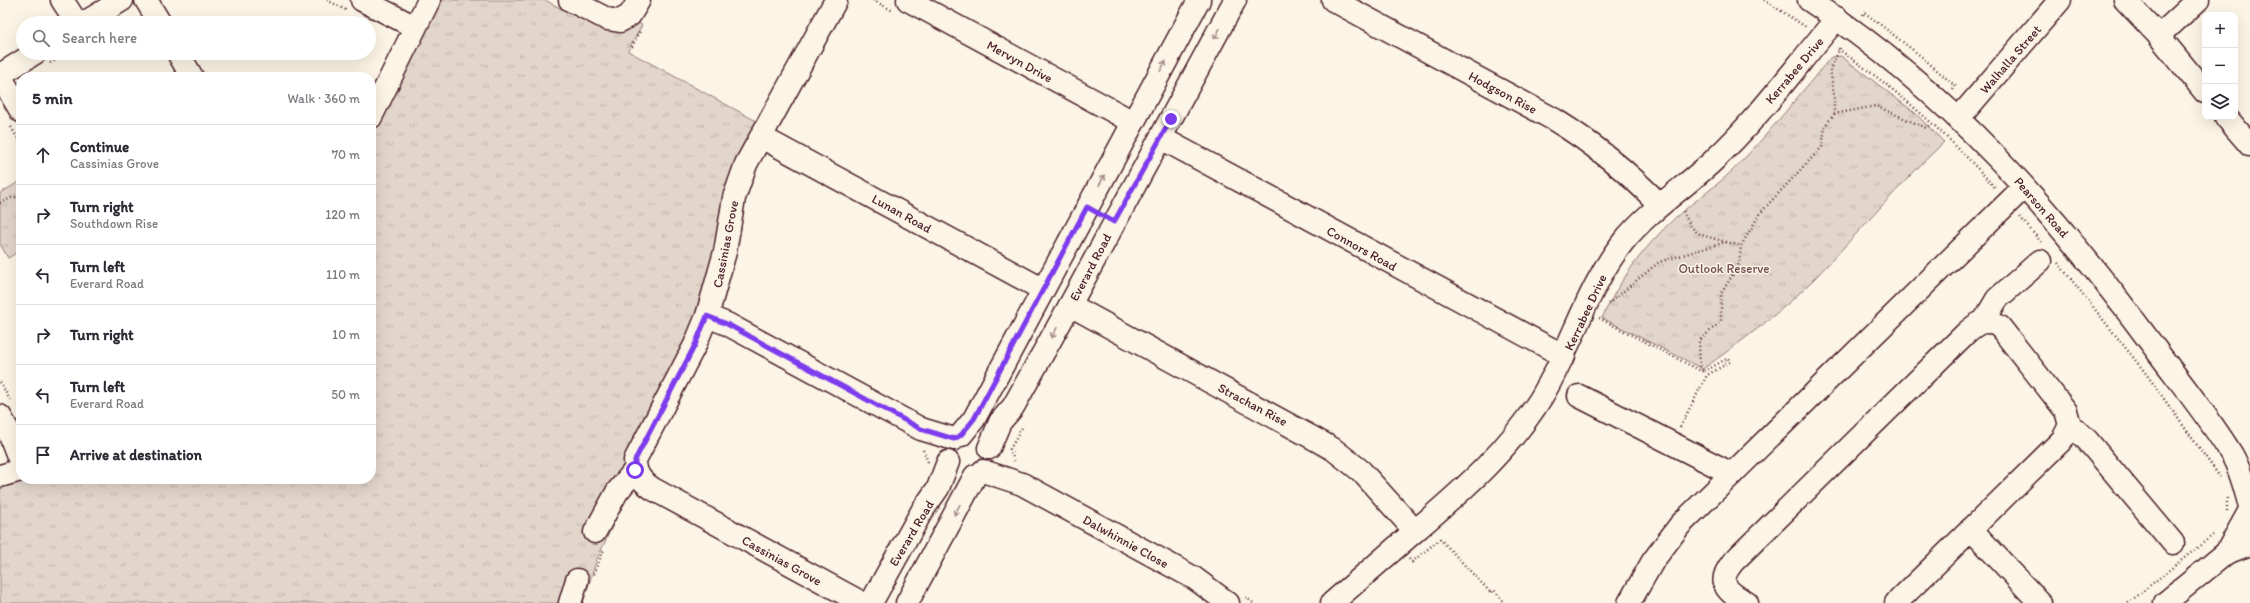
<!DOCTYPE html>
<html lang="en">
<head>
<meta charset="utf-8">
<style>
	:root { --surface:#fff; --page:#f7f7f7; --text:#2b2b33; --muted:#7c7c81; --line:#e1e1e2 }
	body { margin:0; font-family:Itim,sans-serif; background:var(--page); color:var(--text) }
	.controls { position:absolute; right:12px; top:12px; display:grid; overflow:hidden; border-radius:8px; box-shadow:0 4px 16px #0002 }
	.controls button { width:36px; height:36px; display:grid; place-items:center; padding:0; border:0; border-bottom:1px solid var(--line); background:var(--surface); color:var(--text); font:20px sans-serif }
	.stop { position:absolute; width:12px; height:12px; margin:-9px; border:3px solid #7c3aed; border-radius:50%; background:#fff }
	.stop.end { background:#7c3aed; border-color:#fff; box-shadow:0 1px 4px #0008 }
	.list { margin:0; padding:0; list-style:none }
	h2 { display:flex; justify-content:space-between; align-items:center; height:52px; margin:0; padding:0 16px; font-size:17px }
	h2 small { font-size:13px; font-weight:400; color:var(--muted) }
	.list li { display:grid; grid-template-columns:26px 1fr auto; gap:12px; align-items:center; box-sizing:border-box; height:60px; padding:0 16px; border-top:1px solid var(--line) }
	.list b { display:block; font-size:15px; white-space:nowrap }
	.list p { margin:0; font-size:13px; white-space:nowrap; color:var(--muted) }
	.list em { font-size:13px; font-style:normal; color:var(--muted) }
	.icon { flex:none; width:22px; height:22px; fill:none; stroke:currentColor; stroke-width:2; stroke-linecap:round; stroke-linejoin:round }
	.map { position:relative; flex:none; width:2250px; height:603px; overflow:hidden }
	.search { position:absolute; background:var(--surface); box-shadow:0 4px 16px #0002; left:16px; top:16px; width:360px; height:44px; display:flex; align-items:center; gap:10px; box-sizing:border-box; padding:0 14px; border-radius:22px; color:var(--muted); font-size:15px }
	.panel { position:absolute; background:var(--surface); box-shadow:0 4px 16px #0002; left:16px; top:72px; width:360px; height:412px; border-radius:16px }
	.map>svg:first-child { display:block }
	.grass { fill:url(#grass-tufts); stroke:#967a7a }
	.lines { fill:none; stroke-linecap:round; stroke-linejoin:round }
	.minor-casing { stroke:#4a1f2b; stroke-width:25 }
	.path { stroke:#4a1f2b; stroke-width:2.5; stroke-dasharray:1 3; stroke-linecap:butt }
	.minor { stroke:#fcf5e5; stroke-width:22 }
	.oneway { stroke:#a38a88 }
	.route { stroke:#7c3aed; stroke-width:5 }
	.labels { text-anchor:middle; stroke-width:3; stroke-linejoin:round; paint-order:stroke }
	.street-label { font-size:13px; fill:#4a1f2b; stroke:#fcf5e5 }
	.park-label { font-size:13px; fill:#704c53; stroke:#fcf5e5 }
</style>
</head>
<body>
<div class="map">
<svg width="2250" height="603" viewBox="0 0 2250 603">
	<defs>
		<pattern id="grass-tufts" width="24" height="20" patternUnits="userSpaceOnUse"><rect width="24" height="20" fill="#e2d5ca"/><path d="M3 7l-1-3M5 7V3M7 7l1-3M15 17l-1-3M17 17v-4M19 17l1-3" fill="none" stroke="#c3b6ae"/></pattern>
	</defs>
	<rect width="100%" height="100%" fill="#fcf5e5"/>
	<filter id="ink" filterUnits="userSpaceOnUse"><feTurbulence type="fractalNoise" baseFrequency=".025" numOctaves="2"/><feDisplacementMap in="SourceGraphic" scale="8" xChannelSelector="R" yChannelSelector="G"/><feConvolveMatrix kernelMatrix="1 2 1 2 8 2 1 2 1" color-interpolation-filters="sRGB"/></filter>
	<g filter="url(#ink)">
		<!-- grass -->
		<g class="grass">
			<path d="M437 0H545L573 15 580 13C597 22 621 42 636 22L642 25 628 51 760 123 720 229 696 321 625 459 623 472 631 486 597 559 583 603H0V485L22 479H371V136Z"/>
			<path d="M1841 56 1914 112 1944 142C1899 185 1859 232 1816 277 1782 312 1742 341 1703 369L1602 318C1620 279 1644 247 1675 218 1695 200 1719 185 1738 165 1771 131 1800 94 1831 57Z"/>
			<polygon points="19,182 21,186 21,250 8,258 0,244 0,193"/>
		</g>
		<g class="lines">
			<defs>
				<g id="minor">
					<polyline points="62,0 77,23"/>
					<polyline points="146,0 160,23"/>
					<polyline points="362,0 415,27"/>
					<polyline points="570,0 607,19 620,21 630,15 639,0"/>
					<path d="M836 0 746 164 734 198 725 252 707 316 695 345 635 460C635 474 641 481 653 489L862 603"/>
					<polyline points="908,0 1133,122"/>
					<path d="M1333 0 1555 120C1594 144 1628 172 1660 205"/>
					<path d="M1809 0C1949 91 2055 213 2154 347 2180 382 2209 417 2232 455 2241 470 2245 490 2250 506"/>
					<polyline points="2125,0 2159,36 2205,92"/>
					<polyline points="84,23 122,0"/>
					<polyline points="2159,36 2198,0"/>
					<polyline points="178,53 192,77"/>
					<polyline points="0,75 35,53"/>
					<polyline points="0,76 21,111"/>
					<polyline points="371,117 429,0"/>
					<polyline points="2226,117 2250,145"/>
					<polyline points="1959,118 2060,0"/>
					<polyline points="761,137 1042,289"/>
					<polyline points="1161,138 1564,356"/>
					<polyline points="1070,305 1333,449 1361,471 1415,531"/>
					<polyline points="707,316 727,324 921,429 954,439"/>
					<polyline points="1984,321 1997,299 2040,261"/>
					<polyline points="1579,396 1732,474"/>
					<polyline points="0,416 8,430 21,464"/>
					<polyline points="2070,425 2087,440 2173,543"/>
					<polyline points="961,435 974,419 1199,0"/>
					<polyline points="989,448 1000,422 1013,407 1070,305 1235,0"/>
					<polyline points="983,471 1022,484 1194,578 1228,603"/>
					<polyline points="0,476 21,470"/>
					<polyline points="1971,529 2040,603"/>
					<polyline points="595,532 617,492 635,470"/>
					<polyline points="2226,553 2250,510"/>
					<polyline points="570,603 577,580"/>
					<polyline points="871,603 922,511 938,488 948,462"/>
					<polyline points="907,603 975,476"/>
					<path d="M1332 603C1360 579 1387 555 1415 531 1462 491 1508 451 1541 398 1572 347 1586 289 1623 242 1649 210 1684 188 1713 161 1759 118 1796 66 1837 18"/>
					<polyline points="1629,603 1653,561 1680,525 2024,187"/>
					<path d="M1747 603C1728 592 1715 584 1733 562L1965 334C1977 323 1985 317 2000 327L2066 411 2070 425 2063 439 1896 603"/>
					<polyline points="2165,603 2226,553 2250,544"/>
				</g>
			</defs>
			<!-- minor casing -->
			<use href="#minor" class="minor-casing"/>
			<!-- path -->
			<g class="path">
				<polyline points="327,0 346,10"/>
				<polyline points="873,0 893,11"/>
				<polyline points="1764,0 1806,27"/>
				<polyline points="1863,15 1864,12 1922,57 1955,86 1953,90"/>
				<polyline points="632,47 640,31"/>
				<path d="M1838 49C1895 88 1950 136 1996 189"/>
				<polyline points="50,63 68,53"/>
				<polyline points="1834,114 1876,106 1926,128 1931,124"/>
				<polyline points="11,127 21,144"/>
				<polyline points="0,203 11,198 21,196"/>
				<path d="M1683 211C1694 237 1700 234 1726 242"/>
				<polyline points="2020,217 2041,242"/>
				<polyline points="2058,263 2144,371 2220,477"/>
				<polyline points="1608,304 1659,262 1726,242 1741,246"/>
				<polyline points="1599,318 1703,372"/>
				<polyline points="0,382 10,400"/>
				<polyline points="1680,427 1707,375 1730,362 1728,358 1703,372 1700,365 1699,341 1721,321 1721,294 1739,264 1741,246 1749,232 1761,212 1822,147 1825,126 1834,114 1834,95 1830,69 1841,46"/>
				<polyline points="923,450 928,462"/>
				<polyline points="1014,461 1010,449 1023,426"/>
				<polyline points="2227,511 2227,498"/>
				<polyline points="1409,559 1412,562 1440,539 1491,593 1494,590 1505,603"/>
				<polyline points="594,574 604,549"/>
				<polyline points="1246,597 1253,603"/>
				<polyline points="2128,603 2213,535"/>
			</g>
			<!-- minor -->
			<use href="#minor" class="minor"/>
		</g>
		<!-- one-way arrows -->
		<defs><path id="oneway-shaft" d="M-6 0H5M1.5-3L5.5 0L1.5 3" fill="none" stroke-width="1.6" stroke-linecap="round" stroke-linejoin="round"/></defs>
		<g class="oneway">
			<use href="#oneway-shaft" transform="translate(1217 34) rotate(118)"/>
			<use href="#oneway-shaft" transform="translate(1163 66) rotate(-62)"/>
			<use href="#oneway-shaft" transform="translate(1102 180) rotate(-62)"/>
			<use href="#oneway-shaft" transform="translate(1054 333) rotate(119)"/>
			<use href="#oneway-shaft" transform="translate(957 510) rotate(118)"/>
		</g>
	</g>
	<g class="lines" filter="url(#ink)">
		<!-- route -->
		<polyline class="route" points="635,470 635,460 695,345 707,316 727,324 921,429 954,439 961,435 974,419 1087,207 1114,222 1171,119"/>
	</g>
	<g class="labels">
		<!-- street labels -->
		<g class="street-label">
			<text transform="translate(2010 59) rotate(-49)" y="5">Walhalla Street</text>
			<text transform="translate(1020 61) rotate(29)" y="5">Mervyn Drive</text>
			<text transform="translate(1794 70) rotate(-50)" y="5">Kerrabee Drive</text>
			<text transform="translate(1503 92) rotate(28)" y="5">Hodgson Rise</text>
			<text transform="translate(2042 207) rotate(49)" y="5">Pearson Road</text>
			<text transform="translate(902 213) rotate(29)" y="5">Lunan Road</text>
			<text transform="translate(725 244) rotate(-79)" y="5">Cassinias Grove</text>
			<text transform="translate(1362 248) rotate(29)" y="5">Connors Road</text>
			<text transform="translate(1090 267) rotate(-62)" y="5">Everard Road</text>
			<text transform="translate(1585 312) rotate(-65)" y="5">Kerrabee Drive</text>
			<text transform="translate(1253 404) rotate(28)" y="5">Strachan Rise</text>
			<text transform="translate(911 533) rotate(-59)" y="5">Everard Road</text>
			<text transform="translate(1126 541) rotate(29)" y="5">Dalwhinnie Close</text>
			<text transform="translate(782 560) rotate(29)" y="5">Cassinias Grove</text>
		</g>
		<!-- park labels -->
		<g class="park-label">
			<text x="1724" y="273">Outlook Reserve</text>
		</g>
	</g>
</svg>
<div class="controls">
<button>+</button>
<button>−</button>
<button><svg class="icon" aria-label="layers" viewBox="0 0 24 24"><path d="M12 4l9 5-9 5-9-5zM3 14l9 5 9-5"/></svg></button>
</div>
<div class="stop" style="left:635px;top:470px"></div>
<div class="stop end" style="left:1171px;top:119px"></div>
<div class="search"><svg class="icon" aria-label="search" viewBox="0 0 24 24"><circle cx="10" cy="10" r="6"/><path d="M15 15l6 6"/></svg>Search here</div>
<section class="panel">
<h2>5 min<small>Walk · 360 m</small></h2>
<ul class="list">
<li><svg class="icon" aria-label="ahead" viewBox="0 0 24 24"><path d="M12 20V5M6 11l6-6 6 6"/></svg><div><b>Continue</b><p>Cassinias Grove</p></div><em>70 m</em></li>
<li><svg class="icon" aria-label="right" viewBox="0 0 24 24"><path d="M7 20v-9h11M14 6l5 5-5 5"/></svg><div><b>Turn right</b><p>Southdown Rise</p></div><em>120 m</em></li>
<li><svg class="icon" aria-label="left" viewBox="0 0 24 24"><path d="M17 20v-9H6M10 6l-5 5 5 5"/></svg><div><b>Turn left</b><p>Everard Road</p></div><em>110 m</em></li>
<li><svg class="icon" aria-label="right" viewBox="0 0 24 24"><path d="M7 20v-9h11M14 6l5 5-5 5"/></svg><div><b>Turn right</b></div><em>10 m</em></li>
<li><svg class="icon" aria-label="left" viewBox="0 0 24 24"><path d="M17 20v-9H6M10 6l-5 5 5 5"/></svg><div><b>Turn left</b><p>Everard Road</p></div><em>50 m</em></li>
<li><svg class="icon" aria-label="arrive" viewBox="0 0 24 24"><path d="M6 21V4h12l-3 4 3 4H6"/></svg><div><b>Arrive at destination</b></div></li>
</ul>
</section>
</div>
</body>
</html>
